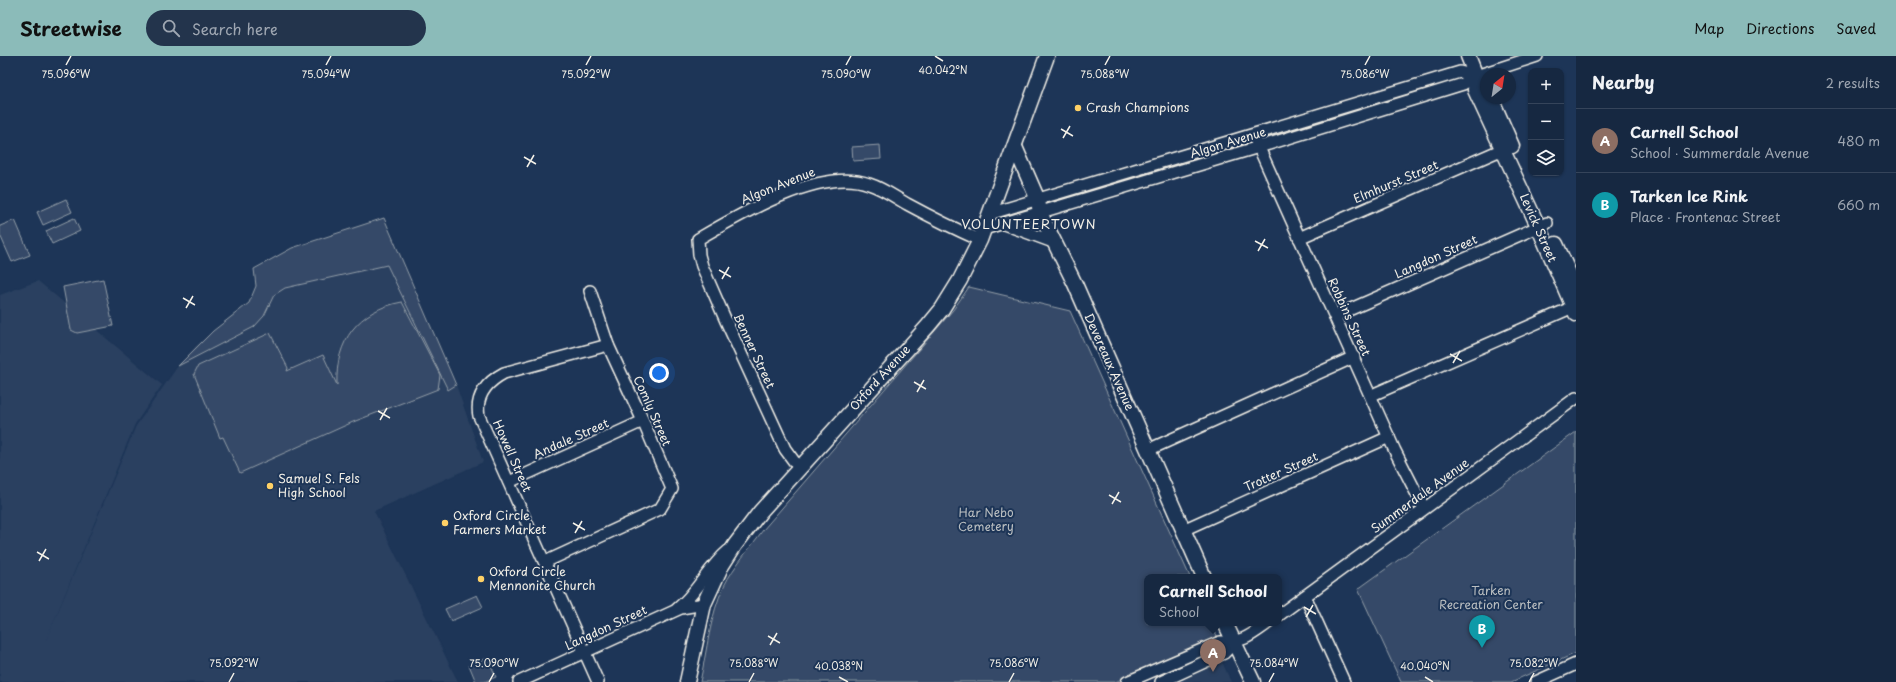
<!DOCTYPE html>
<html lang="en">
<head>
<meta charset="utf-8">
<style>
	:root { --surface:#162841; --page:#23344c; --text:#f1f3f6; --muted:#9ea6b1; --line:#35445a; --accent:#8bbbb9 }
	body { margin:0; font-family:"Playpen Sans",sans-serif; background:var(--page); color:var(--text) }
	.controls { position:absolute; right:12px; top:12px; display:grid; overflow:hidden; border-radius:8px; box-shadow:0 1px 3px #0004 }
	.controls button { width:36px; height:36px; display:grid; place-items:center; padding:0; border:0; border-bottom:1px solid var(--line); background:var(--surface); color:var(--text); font:20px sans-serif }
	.compass { position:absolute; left:1480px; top:12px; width:36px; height:36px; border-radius:50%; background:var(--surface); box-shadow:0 1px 3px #0004; rotate:30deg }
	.you { position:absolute; left:659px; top:317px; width:14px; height:14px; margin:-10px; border:3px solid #fff; border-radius:50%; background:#1a73e8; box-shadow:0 0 0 6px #1a73e833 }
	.badge { display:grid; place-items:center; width:26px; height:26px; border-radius:50%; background:var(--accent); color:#fff; font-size:13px; font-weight:700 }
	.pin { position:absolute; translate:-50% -33px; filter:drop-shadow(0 1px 2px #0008) }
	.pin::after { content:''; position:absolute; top:21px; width:14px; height:12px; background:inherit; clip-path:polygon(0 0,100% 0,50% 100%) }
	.popup { position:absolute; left:1144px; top:518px; width:138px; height:52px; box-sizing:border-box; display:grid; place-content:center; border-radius:8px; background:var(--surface); filter:drop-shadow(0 1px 3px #0005); font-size:13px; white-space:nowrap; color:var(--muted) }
	.popup b { font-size:15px; color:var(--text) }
	.popup::after { content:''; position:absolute; left:50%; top:100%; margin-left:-8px; border:8px solid transparent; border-top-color:var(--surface) }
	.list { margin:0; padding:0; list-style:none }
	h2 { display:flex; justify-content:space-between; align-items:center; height:52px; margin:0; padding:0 16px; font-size:17px }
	h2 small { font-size:13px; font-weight:400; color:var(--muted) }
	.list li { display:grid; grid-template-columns:26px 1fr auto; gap:12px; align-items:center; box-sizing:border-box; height:64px; padding:0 16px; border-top:1px solid var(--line) }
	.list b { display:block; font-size:15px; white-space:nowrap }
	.list p { margin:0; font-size:13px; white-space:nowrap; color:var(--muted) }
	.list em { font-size:13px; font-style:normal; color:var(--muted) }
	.icon { flex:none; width:22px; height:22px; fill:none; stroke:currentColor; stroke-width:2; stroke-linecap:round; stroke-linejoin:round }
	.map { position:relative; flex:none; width:1576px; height:626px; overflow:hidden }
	header { display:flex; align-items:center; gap:24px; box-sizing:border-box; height:56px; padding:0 20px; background:var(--accent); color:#111 }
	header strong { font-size:19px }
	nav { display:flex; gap:22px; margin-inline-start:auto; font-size:14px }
	.search { width:280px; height:36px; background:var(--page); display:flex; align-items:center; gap:10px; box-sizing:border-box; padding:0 14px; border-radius:22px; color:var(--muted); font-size:15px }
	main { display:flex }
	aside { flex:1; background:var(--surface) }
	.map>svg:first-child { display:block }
	.built { fill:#2a4060 }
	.green { fill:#354a67; stroke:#949ea8 }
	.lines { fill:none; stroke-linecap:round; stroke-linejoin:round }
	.minor-casing { stroke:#f4f1e8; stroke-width:14 }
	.major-casing { stroke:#f4f1e8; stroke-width:17 }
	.minor { stroke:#1d3557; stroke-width:11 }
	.major { stroke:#1d3557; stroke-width:14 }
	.ticks { fill:none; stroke:#f4f1e8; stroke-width:1.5 }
	.poi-dot { fill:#ffd166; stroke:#1d3557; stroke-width:1.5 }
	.labels { text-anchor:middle; stroke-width:4; stroke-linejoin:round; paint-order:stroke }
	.poi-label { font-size:12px; fill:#f4f1e8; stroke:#1d3557; text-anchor:start }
	.street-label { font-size:12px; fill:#f4f1e8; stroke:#1d3557 }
	.park-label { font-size:12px; fill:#bbbfc1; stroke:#1d3557 }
	.neighbourhood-label { font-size:13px; letter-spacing:1px; fill:#f4f1e8; stroke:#1d3557 }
	.ticks-label { font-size:10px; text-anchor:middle; fill:#f4f1e8; stroke:#1d3557; stroke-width:4; stroke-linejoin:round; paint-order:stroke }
</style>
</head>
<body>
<header>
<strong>Streetwise</strong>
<div class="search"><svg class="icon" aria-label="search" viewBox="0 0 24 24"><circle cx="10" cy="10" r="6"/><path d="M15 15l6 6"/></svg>Search here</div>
<nav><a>Map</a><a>Directions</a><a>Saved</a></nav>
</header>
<main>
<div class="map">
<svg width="1576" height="626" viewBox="0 0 1576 626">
	<rect width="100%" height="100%" fill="#1d3557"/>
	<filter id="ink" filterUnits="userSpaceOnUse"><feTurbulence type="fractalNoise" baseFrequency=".025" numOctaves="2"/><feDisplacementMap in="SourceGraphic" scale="8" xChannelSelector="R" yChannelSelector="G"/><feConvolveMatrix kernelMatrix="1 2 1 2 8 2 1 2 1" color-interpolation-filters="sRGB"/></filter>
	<g filter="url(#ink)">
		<!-- built -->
		<g class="built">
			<polygon points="387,209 448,333 456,329 483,406 374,455 458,626 0,626 0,239 38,225 162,329 135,368 44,589 136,370 178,310 196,290 232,259 285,232"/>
			<polygon points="1222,606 1231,626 1178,626"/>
		</g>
		<!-- green -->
		<g class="green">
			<polygon points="880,89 881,103 853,105 852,91"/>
			<polygon points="66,143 72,156 43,169 37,156"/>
			<polygon points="74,162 80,175 52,188 46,175"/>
			<polygon points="384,162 456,329 448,334 387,209 285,232 274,239 264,260 254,271 178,310 213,275 249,247 256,230 254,213 292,192"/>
			<polygon points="15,164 30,199 12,206 0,179 0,170"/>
			<polygon points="103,223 113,270 77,277 71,274 63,231"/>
			<path d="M969 231 1070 255 1190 521H1147V567H1211L1218 582 1115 626H700C707 595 710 559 724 530 734 510 750 492 763 474L953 254Z"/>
			<path d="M402 246 440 319 438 333 353 366 240 417 223 381 220 382 194 318 198 310 270 277 288 312 287 315 323 299 337 329C335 285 358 254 402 246Z"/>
			<polygon points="1576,376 1576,597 1511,626 1401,626 1358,533"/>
			<polygon points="477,539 483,551 451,565 445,553"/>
			<polygon points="488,602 496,621 484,626 476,626 469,609"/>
		</g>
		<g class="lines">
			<defs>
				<g id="minor">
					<polyline points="1256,85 1395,395 1424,452"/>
					<polyline points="989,158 1460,16 1476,20"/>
					<polyline points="1001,167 1053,186"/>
					<polyline points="984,173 1259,91 1463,28 1476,20 1537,0"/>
					<polyline points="1299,182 1503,93"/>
					<polyline points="1335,260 1547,167"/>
					<polyline points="1372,339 1573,251"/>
					<polyline points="1148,394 1354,301"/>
					<path d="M799 412 785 393 726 265 702 210 699 199 698 183C739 159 821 110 869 128 882 132 895 141 907 148 931 161 955 173 980 184"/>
					<polyline points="509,426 643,365"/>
					<polyline points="1183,474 1389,381"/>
					<polyline points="545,506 660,453 672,433 643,365 608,289 590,235"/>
					<polyline points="1305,540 1344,626"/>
					<path d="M677 553C697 537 708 512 728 495"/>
					<polyline points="1279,559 1576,342"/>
					<polyline points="519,626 681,552 704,548"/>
					<path d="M598 626 479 360C475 340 487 326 504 317L608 289"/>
					<path d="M1127 626 1220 586C1242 587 1250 580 1268 567"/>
					<polyline points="1161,626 1224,597 1234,587"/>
					<polyline points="1536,626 1576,608"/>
				</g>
				<g id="major">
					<polyline points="1468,0 1476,20 1486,32"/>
					<polyline points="1476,20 1475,34 1538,170 1576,258"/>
					<polyline points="1491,42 1512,90"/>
					<polyline points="1015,91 1038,144 1040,157 1075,228 1204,521"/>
					<polyline points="1556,188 1576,233"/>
					<polyline points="1225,567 1253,626"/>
					<polyline points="687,626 704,548 721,511 735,489 760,456 928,270 942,253 960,224 980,184 1047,0"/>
				</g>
			</defs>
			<!-- minor casing -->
			<use href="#minor" class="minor-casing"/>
			<!-- major casing -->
			<use href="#major" class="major-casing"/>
			<!-- minor -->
			<use href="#minor" class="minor"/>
			<!-- major -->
			<use href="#major" class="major"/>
		</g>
	</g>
	<!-- ticks -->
	<path class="ticks" d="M935 0 943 5M66 9 71 0M326 9 331 0M586 9 591 0M846 9 851 0M1105 9 1110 0M1365 9 1370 0M1061 73 1073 80M1063 82 1070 70M524 101 536 108M527 111 534 99M1255 185 1268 192M1258 195 1265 183M719 214 731 221M722 223 729 211M183 242 195 249M186 252 193 240M1450 298 1462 305M1453 307 1460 295M914 326 926 333M917 336 924 324M378 355 390 362M380 364 387 352M1109 439 1121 446M1112 448 1119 436M573 467 585 474M575 477 582 465M37 496 49 503M39 505 46 493M1304 551 1316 558M1306 561 1313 549M768 580 780 587M770 589 777 577M839 621 848 626M1425 621 1433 626M229 626 234 617M489 626 494 617M749 626 754 617M1009 626 1014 617M1269 626 1274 617M1529 626 1534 617"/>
	<!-- markers -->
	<g class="poi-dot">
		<circle cx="1078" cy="52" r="4"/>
		<circle cx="270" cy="430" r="4"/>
		<circle cx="445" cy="467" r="4"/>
		<circle cx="481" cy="523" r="4"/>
	</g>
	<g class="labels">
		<!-- poi labels -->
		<g class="poi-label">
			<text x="1086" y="56">Crash Champions</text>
			<text x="278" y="427">Samuel S. Fels<tspan x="278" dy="14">High School</tspan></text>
			<text x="453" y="464">Oxford Circle<tspan x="453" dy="14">Farmers Market</tspan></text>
			<text x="489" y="520">Oxford Circle<tspan x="489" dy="14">Mennonite Church</tspan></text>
		</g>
		<!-- street labels -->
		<g class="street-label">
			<text transform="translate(1228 87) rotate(-17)" y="4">Algon Avenue</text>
			<text transform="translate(1396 126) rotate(-23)" y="4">Elmhurst Street</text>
			<text transform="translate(778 130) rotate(-22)" y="4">Algon Avenue</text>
			<text transform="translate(1538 172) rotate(66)" y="4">Levick Street</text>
			<text transform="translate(1436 201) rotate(-24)" y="4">Langdon Street</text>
			<text transform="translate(1349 261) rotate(65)" y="4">Robbins Street</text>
			<text transform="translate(754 295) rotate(65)" y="4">Benner Street</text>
			<text transform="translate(1109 306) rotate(66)" y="4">Devereaux Avenue</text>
			<text transform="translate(880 322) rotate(-48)" y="4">Oxford Avenue</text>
			<text transform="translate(652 355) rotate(66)" y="4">Comly Street</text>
			<text transform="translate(571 383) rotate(-24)" y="4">Andale Street</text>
			<text transform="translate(512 400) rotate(66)" y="4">Howell Street</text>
			<text transform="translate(1281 416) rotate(-24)" y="4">Trotter Street</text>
			<text transform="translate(1420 440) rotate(-36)" y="4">Summerdale Avenue</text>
			<text transform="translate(606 572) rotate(-25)" y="4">Langdon Street</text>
		</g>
		<!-- park labels -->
		<g class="park-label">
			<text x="986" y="461">Har Nebo<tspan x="986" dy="14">Cemetery</tspan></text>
			<text x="1491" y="539">Tarken<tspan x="1491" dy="14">Recreation Center</tspan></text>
		</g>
		<!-- neighbourhood labels -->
		<g class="neighbourhood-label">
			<text x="1029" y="173">VOLUNTEERTOWN</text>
		</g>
	</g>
	<g class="ticks-label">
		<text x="943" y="18">40.042°N</text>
		<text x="326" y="22">75.094°W</text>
		<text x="66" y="22">75.096°W</text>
		<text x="586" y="22">75.092°W</text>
		<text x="846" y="22">75.090°W</text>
		<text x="1105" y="22">75.088°W</text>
		<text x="1365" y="22">75.086°W</text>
		<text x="234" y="611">75.092°W</text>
		<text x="494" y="611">75.090°W</text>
		<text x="754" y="611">75.088°W</text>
		<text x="1014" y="611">75.086°W</text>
		<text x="1274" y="611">75.084°W</text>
		<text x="1534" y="611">75.082°W</text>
		<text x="839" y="614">40.038°N</text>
		<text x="1425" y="614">40.040°N</text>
	</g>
</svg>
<div class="controls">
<button>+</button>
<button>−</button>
<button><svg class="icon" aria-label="layers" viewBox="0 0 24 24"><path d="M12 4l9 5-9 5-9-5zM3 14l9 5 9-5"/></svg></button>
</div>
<svg class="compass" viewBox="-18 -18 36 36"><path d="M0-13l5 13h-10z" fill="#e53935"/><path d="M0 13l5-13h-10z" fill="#9ea6b1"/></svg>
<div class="you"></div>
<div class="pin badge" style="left:1213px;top:616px;background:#8d6e63">A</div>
<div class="popup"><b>Carnell School</b>School</div>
<div class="pin badge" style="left:1482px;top:592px;background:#0f9aa8">B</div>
</div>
<aside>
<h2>Nearby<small>2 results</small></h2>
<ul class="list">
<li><span class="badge" style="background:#8d6e63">A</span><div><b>Carnell School</b><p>School · Summerdale Avenue</p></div><em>480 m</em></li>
<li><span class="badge" style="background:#0f9aa8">B</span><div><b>Tarken Ice Rink</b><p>Place · Frontenac Street</p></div><em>660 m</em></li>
</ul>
</aside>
</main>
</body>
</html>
